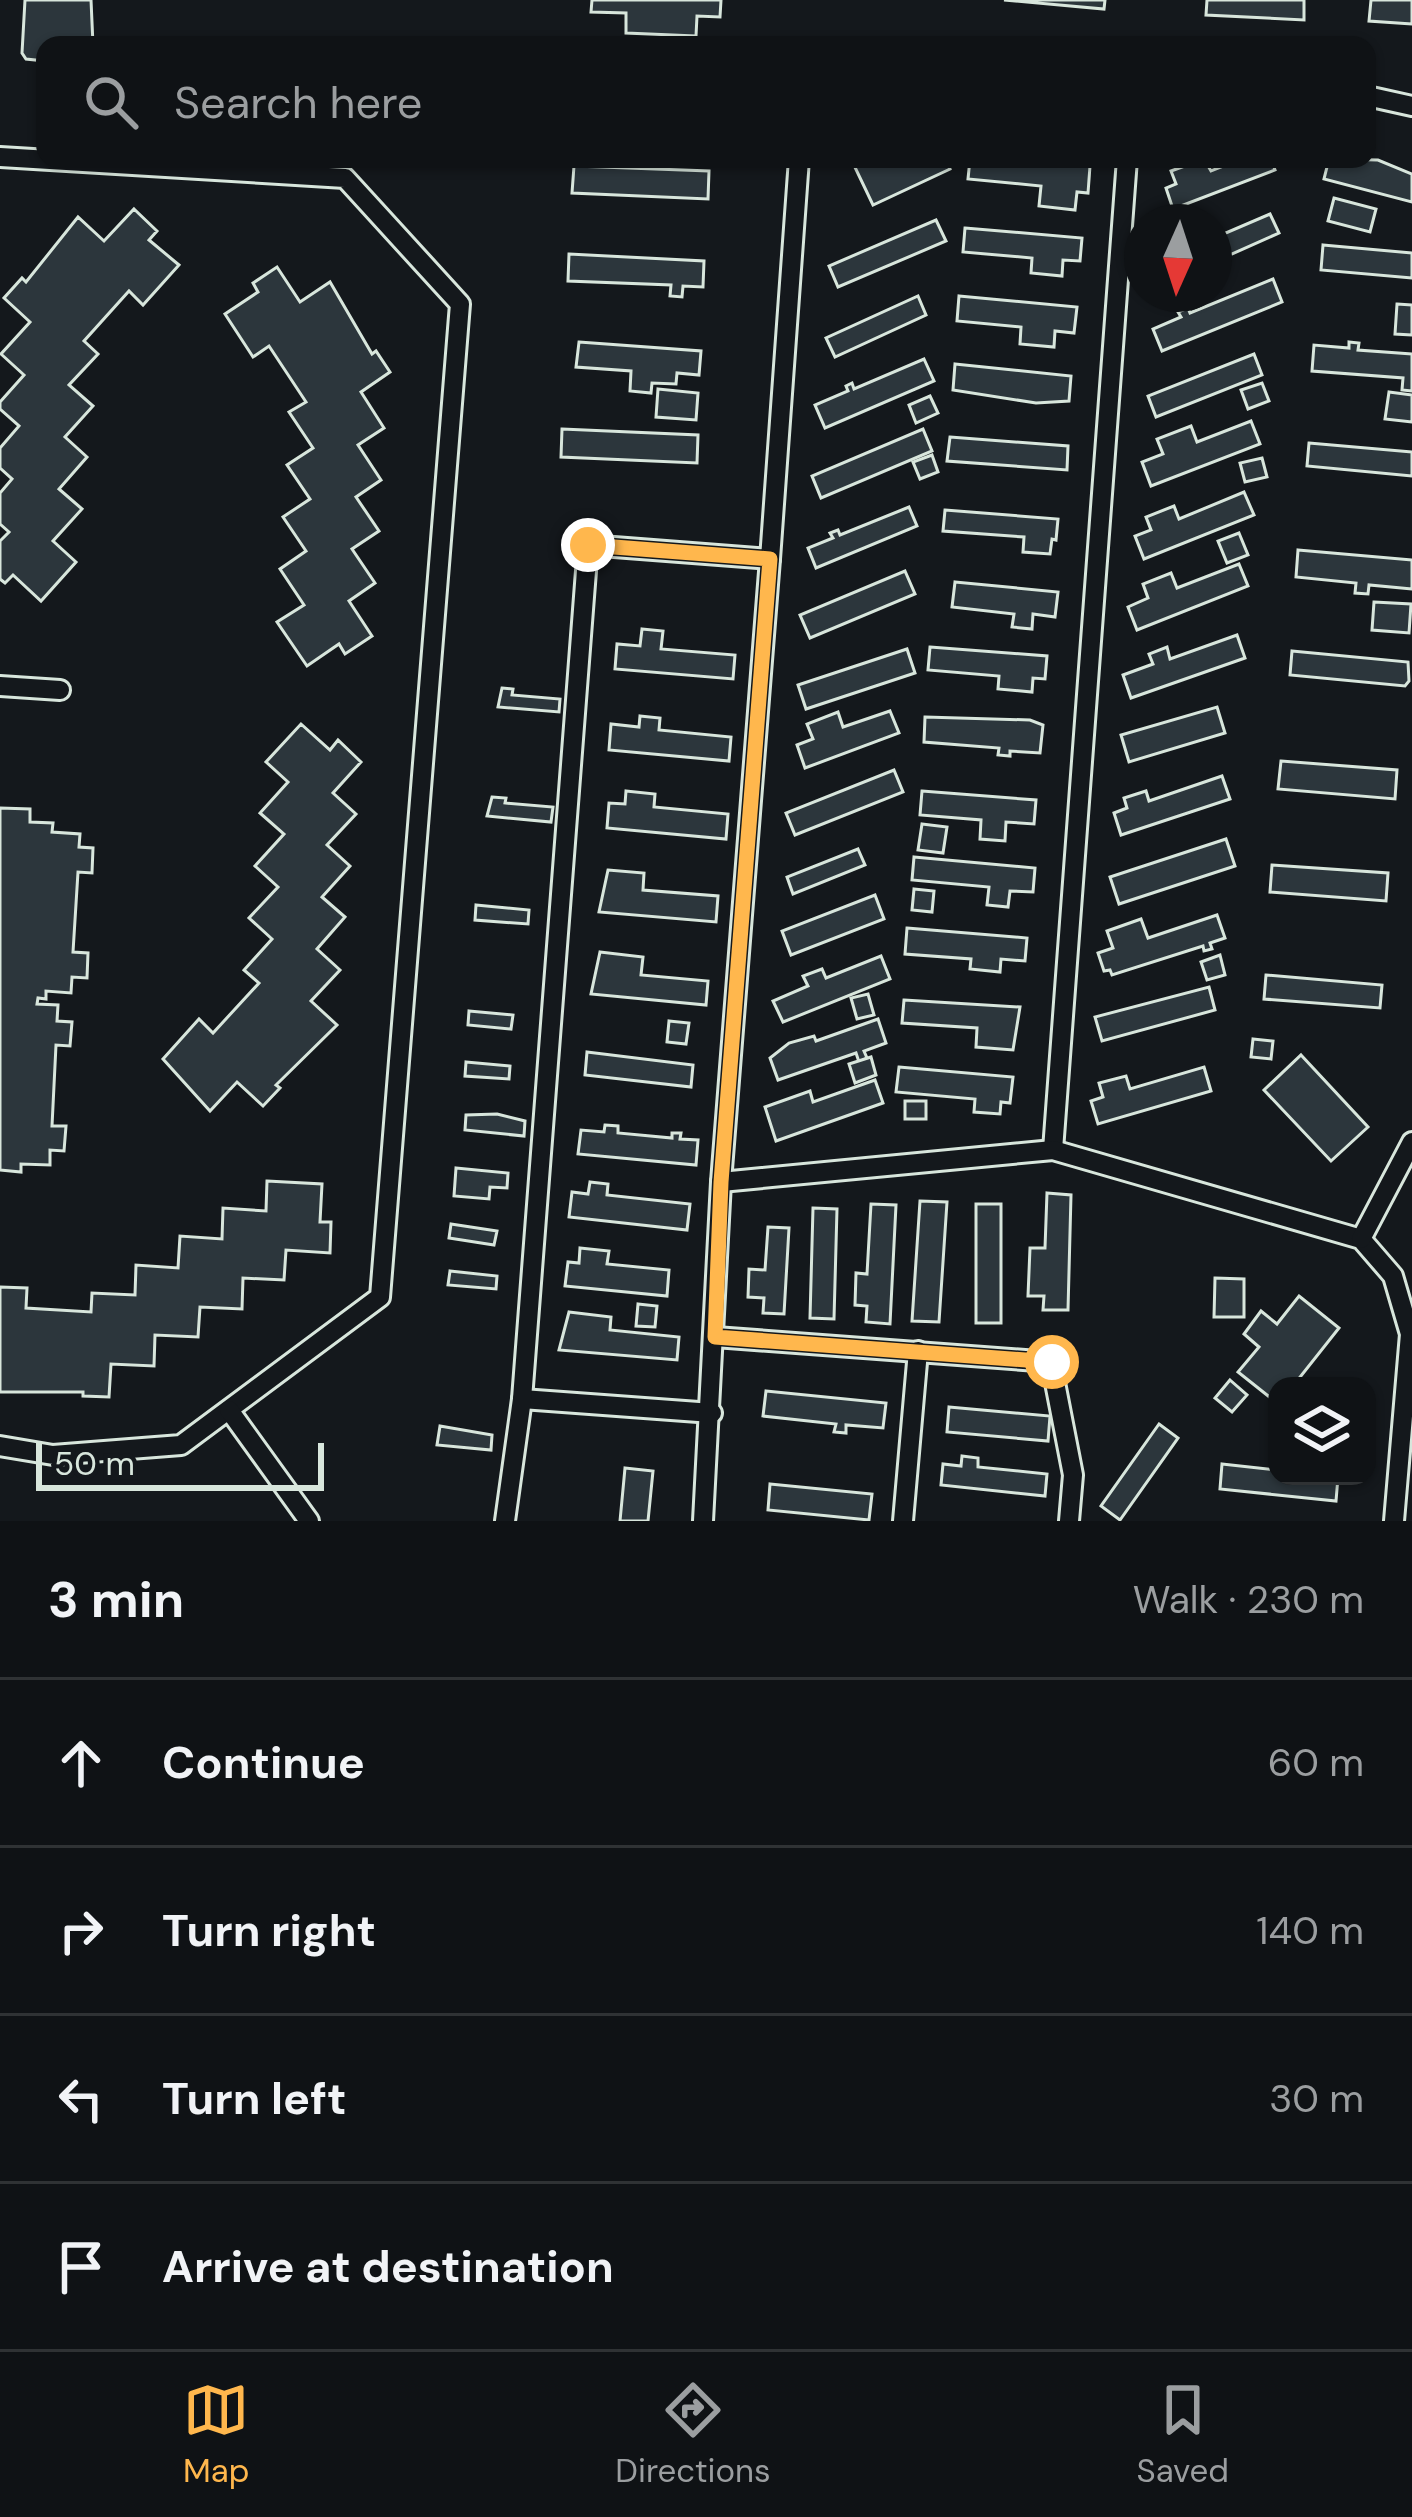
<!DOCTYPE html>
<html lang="en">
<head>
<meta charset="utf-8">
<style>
	:root { --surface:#0f1215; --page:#181b1e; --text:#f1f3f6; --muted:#9b9ea0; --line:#2f3234; --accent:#ffb74d }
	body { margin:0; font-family:"DM Sans",sans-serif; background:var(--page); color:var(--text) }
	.controls { position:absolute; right:36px; bottom:36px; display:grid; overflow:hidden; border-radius:24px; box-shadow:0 3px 9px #0004 }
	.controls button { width:108px; height:108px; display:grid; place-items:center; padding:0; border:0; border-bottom:3px solid var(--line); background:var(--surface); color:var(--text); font:60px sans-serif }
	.compass { position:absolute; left:1124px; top:204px; width:108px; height:108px; border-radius:50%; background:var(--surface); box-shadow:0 3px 9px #0004; rotate:183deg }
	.scale { position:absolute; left:36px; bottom:30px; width:288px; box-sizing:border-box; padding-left:12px; border:6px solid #d8e6dc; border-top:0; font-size:33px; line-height:42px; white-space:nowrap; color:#d8e6dc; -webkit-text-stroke:9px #14181c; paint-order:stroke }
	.stop { position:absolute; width:36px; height:36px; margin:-27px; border:9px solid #ffb74d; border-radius:50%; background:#fff }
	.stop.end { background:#ffb74d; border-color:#fff; box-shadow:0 3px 12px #0008 }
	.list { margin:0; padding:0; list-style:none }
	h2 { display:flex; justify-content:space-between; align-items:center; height:156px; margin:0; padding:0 48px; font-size:51px }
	h2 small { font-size:39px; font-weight:400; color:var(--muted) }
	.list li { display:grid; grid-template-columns:78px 1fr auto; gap:36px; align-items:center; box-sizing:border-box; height:168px; padding:0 48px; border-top:3px solid var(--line) }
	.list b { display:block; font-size:45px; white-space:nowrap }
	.list em { font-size:39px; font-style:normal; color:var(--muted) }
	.icon { flex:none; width:66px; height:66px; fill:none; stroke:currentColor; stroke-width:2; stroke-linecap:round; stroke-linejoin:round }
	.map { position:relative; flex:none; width:1412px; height:1521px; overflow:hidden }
	.search { position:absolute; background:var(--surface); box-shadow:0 3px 9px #0004; left:36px; right:36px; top:36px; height:132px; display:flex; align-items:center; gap:30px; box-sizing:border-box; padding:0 42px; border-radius:24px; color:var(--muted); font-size:45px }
	.sheet { height:828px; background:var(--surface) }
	nav { display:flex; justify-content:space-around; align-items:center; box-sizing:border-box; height:168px; border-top:3px solid var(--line); background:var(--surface); font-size:33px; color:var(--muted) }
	nav a { display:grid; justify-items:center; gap:6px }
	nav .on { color:var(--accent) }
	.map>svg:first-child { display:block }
	.building { fill:#2c363c; stroke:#d8e6dc; stroke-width:3 }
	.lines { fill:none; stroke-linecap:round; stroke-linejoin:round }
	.lane-casing { stroke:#d8e6dc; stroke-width:24 }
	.lane { stroke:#14181c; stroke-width:18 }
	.route { stroke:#ffb74d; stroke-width:15 }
</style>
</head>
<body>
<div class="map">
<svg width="1412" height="1521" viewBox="0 0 1412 1521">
	<rect width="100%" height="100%" fill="#14181c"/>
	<!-- building -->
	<g class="building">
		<polygon points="25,0 91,0 93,45 45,45 45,61 26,59 22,53"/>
		<polygon points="592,0 721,0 720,17 697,16 696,36 626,33 626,13 591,12"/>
		<polygon points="1004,0 1105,0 1104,9"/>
		<polygon points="1207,0 1304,0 1304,20 1206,15"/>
		<polygon points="1371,0 1412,0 1412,24 1369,21"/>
		<polygon points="851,159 946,159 950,169 873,205"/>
		<polygon points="970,159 1090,166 1088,193 1077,192 1075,210 1039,206 1041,186 968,179"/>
		<polygon points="1204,159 1211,171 1241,159 1271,159 1275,170 1173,209 1166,188 1176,184 1171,171"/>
		<polygon points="1329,159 1378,160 1412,174 1412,202 1324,179"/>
		<polygon points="574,166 709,171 708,199 572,193"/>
		<polygon points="1334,198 1376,209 1370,232 1328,221"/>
		<polygon points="134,209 157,231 149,240 179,265 143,305 129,291 84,341 98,354 69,385 93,406 65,437 87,457 59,489 82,509 53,541 76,562 41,601 13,575 5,583 0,579 0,541 9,532 0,524 0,493 12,479 0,468 0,448 19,426 0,409 0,402 24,375 1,354 30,322 4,298 22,278 26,282 78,217 104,241"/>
		<polygon points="1270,214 1279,233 1214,262 1214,238"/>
		<polygon points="936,220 946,241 838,287 829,266"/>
		<polygon points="965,228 1082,238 1080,261 1063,260 1062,276 1031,273 1032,258 963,252"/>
		<polygon points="1323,245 1412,253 1412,278 1321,270"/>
		<polygon points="569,254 704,261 703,287 683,286 682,297 670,296 671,285 568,281"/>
		<polygon points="277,267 300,302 330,282 372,354 376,351 390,372 361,392 384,428 358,445 381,480 356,497 379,531 352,549 375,583 349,601 372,636 345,654 339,644 307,666 277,622 304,605 280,569 306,551 283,517 310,499 287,465 313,448 289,412 306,402 269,346 253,357 225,314 258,292 253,283"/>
		<polygon points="1273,279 1282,302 1162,351 1153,329 1181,317 1178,312 1188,308 1190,313"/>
		<polygon points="918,296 926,315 835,357 826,338"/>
		<polygon points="959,296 1077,307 1074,333 1055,331 1054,347 1020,344 1021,327 957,321"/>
		<polygon points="1397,304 1412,305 1412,335 1395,334"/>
		<polygon points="579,342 701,351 699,375 677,373 676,384 652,383 651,393 630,391 631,371 576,367"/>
		<polygon points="1349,342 1359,343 1358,350 1412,354 1412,391 1402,390 1403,378 1312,371 1314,345 1349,348"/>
		<polygon points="1254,354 1262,375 1156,417 1148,396"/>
		<polygon points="924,359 934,381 825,428 815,405 848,391 846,386 852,383 854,389"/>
		<polygon points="955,364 1071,376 1069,401 1036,403 953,390"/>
		<polygon points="1262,383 1269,401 1248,409 1241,390"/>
		<polygon points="658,389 698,393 696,420 656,417"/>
		<polygon points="1389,392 1412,395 1412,422 1385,419"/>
		<polygon points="930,396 938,413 916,423 909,405"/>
		<polygon points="1251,421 1260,444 1151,486 1142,462 1163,454 1157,439 1191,426 1197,442"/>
		<polygon points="562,429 698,435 697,463 561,457"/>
		<polygon points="923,429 932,451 821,498 812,476"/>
		<polygon points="950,437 1068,446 1067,470 947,461"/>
		<polygon points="1309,443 1412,452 1412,476 1307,466"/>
		<polygon points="932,455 938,472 920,479 913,462"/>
		<polygon points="1262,458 1267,477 1245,482 1240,463"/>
		<polygon points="1244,492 1254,515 1144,559 1135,536 1151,530 1146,517 1174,506 1179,519"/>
		<polygon points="909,507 917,526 816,568 808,548 833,538 830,533 838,530 840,535"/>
		<polygon points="945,510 1058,519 1056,540 1052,539 1050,554 1023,552 1024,537 943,531"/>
		<polygon points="1239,533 1248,555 1227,563 1218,541"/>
		<polygon points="1298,550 1412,560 1412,589 1369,585 1368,594 1355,593 1356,583 1296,577"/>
		<polygon points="1239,564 1248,586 1137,630 1128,607 1148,598 1143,584 1171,573 1177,588"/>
		<polygon points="905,571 915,594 810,638 800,615"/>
		<polygon points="955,582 1058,592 1055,617 1033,614 1032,629 1012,627 1014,614 952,607"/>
		<polygon points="1374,602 1411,604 1409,633 1372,630"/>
		<polygon points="642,629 663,631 661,649 735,655 733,679 615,669 617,644 640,646"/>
		<polygon points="1237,635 1245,658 1131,698 1123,675 1153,664 1149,654 1167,647 1170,659"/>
		<polygon points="930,647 1047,656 1045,679 1033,678 1032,692 998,689 999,676 928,670"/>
		<polygon points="907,649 915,673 806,709 798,685"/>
		<polygon points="1292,651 1408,662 1409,681 1405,686 1290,675"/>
		<polygon points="502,688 513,689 512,695 560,699 559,712 498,707"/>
		<polygon points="1217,707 1225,733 1129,762 1121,735"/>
		<polygon points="890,711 899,733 805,768 797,745 813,739 807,724 838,712 843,727"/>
		<polygon points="640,716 660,718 659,730 731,737 729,761 609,750 611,724 639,727"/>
		<polygon points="925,717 1030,720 1043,725 1040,753 1010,751 1010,756 998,755 999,748 924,742"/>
		<polygon points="301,724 330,750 338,740 361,762 333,793 356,814 327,845 350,866 322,897 345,917 317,949 340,970 311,1001 337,1025 276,1085 280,1088 263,1106 237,1082 210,1111 163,1059 199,1019 213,1033 259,983 244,970 272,939 249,918 278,887 255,866 284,834 260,813 288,782 266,762"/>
		<polygon points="1281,761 1397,770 1395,799 1278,789"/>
		<polygon points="894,770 903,792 795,835 786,813"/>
		<polygon points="1222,776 1230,799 1121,835 1114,813 1127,808 1124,798 1146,791 1149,801"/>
		<polygon points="626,791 655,794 654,807 728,814 726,839 607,828 609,803 625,804"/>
		<polygon points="922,791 1036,800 1034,824 1006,822 1005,841 980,839 981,820 920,815"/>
		<polygon points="492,797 506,798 505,803 553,807 551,822 487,816"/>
		<polygon points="0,808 30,809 30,822 53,823 52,832 80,834 79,847 93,848 92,873 78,872 73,952 88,953 87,978 72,977 71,993 46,991 46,999 38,998 37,1004 58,1005 57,1021 72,1022 70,1046 56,1045 52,1126 66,1126 64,1151 50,1150 50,1165 21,1164 21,1172 0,1170"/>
		<polygon points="922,824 947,827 943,853 918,850"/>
		<polygon points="1226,839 1235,866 1119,904 1110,877"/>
		<polygon points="858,849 865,865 793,894 787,877"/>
		<polygon points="914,857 1035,868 1033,892 1010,891 1008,907 987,905 989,887 912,880"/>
		<polygon points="1272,865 1388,873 1386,901 1270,892"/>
		<polygon points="608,870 644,873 643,890 718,896 716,922 599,912"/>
		<polygon points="914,889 934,891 932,912 912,910"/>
		<polygon points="875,895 884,919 791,955 782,931"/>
		<polygon points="476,905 529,910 528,924 475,920"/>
		<polygon points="1217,915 1225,938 1210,943 1212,949 1204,951 1203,946 1112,975 1110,970 1104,971 1098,953 1113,948 1107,931 1141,919 1148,938"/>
		<polygon points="907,928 1027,938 1025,961 1001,959 1000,972 970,969 971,959 905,954"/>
		<polygon points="600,952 643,957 641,975 708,981 706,1005 591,994"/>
		<polygon points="1220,955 1225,975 1207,980 1201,962"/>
		<polygon points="881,956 890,979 783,1022 773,1001 808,986 803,976 822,969 826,978"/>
		<polygon points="1266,975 1382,985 1380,1008 1264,999"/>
		<polygon points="1209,987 1215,1010 1102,1041 1095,1017"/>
		<polygon points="868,994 874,1015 857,1019 851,998"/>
		<polygon points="904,1000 1020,1007 1013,1050 976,1047 977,1028 902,1023"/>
		<polygon points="469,1011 513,1015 511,1029 468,1025"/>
		<polygon points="878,1019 886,1043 864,1051 867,1058 859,1062 856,1053 778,1080 770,1058 789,1043 814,1036 816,1041"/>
		<polygon points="669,1021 689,1023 686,1044 667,1042"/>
		<polygon points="1253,1039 1273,1041 1271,1059 1251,1057"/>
		<polygon points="587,1052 693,1065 691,1087 585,1075"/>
		<polygon points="1301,1055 1368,1127 1331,1161 1264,1090"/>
		<polygon points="871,1057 876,1075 855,1083 849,1064"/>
		<polygon points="466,1062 510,1066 509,1079 465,1076"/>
		<polygon points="899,1067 1013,1077 1010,1103 1001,1102 1000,1114 974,1112 975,1099 896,1092"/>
		<polygon points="1204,1067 1211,1091 1098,1124 1091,1101 1103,1097 1099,1083 1126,1076 1130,1089"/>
		<polygon points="875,1080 883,1103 776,1141 765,1107 810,1091 813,1102"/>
		<rect x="905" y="1101" width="21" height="18"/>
		<polygon points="497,1114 525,1121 524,1136 465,1130 466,1115"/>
		<polygon points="605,1125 618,1126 618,1133 672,1138 672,1133 681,1133 680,1139 698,1140 696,1165 578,1154 581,1130 604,1132"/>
		<polygon points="456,1168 508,1173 507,1188 490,1187 489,1199 454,1196"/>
		<polygon points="267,1181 322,1184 320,1222 331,1222 330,1253 286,1250 284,1280 243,1278 242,1309 200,1307 198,1337 155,1335 154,1366 111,1364 109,1397 83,1396 83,1392 0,1392 0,1287 27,1288 26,1308 91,1312 92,1293 135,1295 136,1265 178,1268 180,1236 222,1239 223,1208 266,1211"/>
		<polygon points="590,1182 608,1184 607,1195 690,1204 687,1230 569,1217 572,1192 588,1194"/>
		<polygon points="1047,1193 1071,1195 1068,1310 1043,1310 1044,1296 1028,1296 1030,1248 1045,1248"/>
		<polygon points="920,1201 947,1202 939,1322 912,1321"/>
		<polygon points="871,1204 896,1205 890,1324 866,1322 867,1306 855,1305 856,1273 867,1274"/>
		<rect x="976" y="1204" width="25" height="119"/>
		<polygon points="813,1208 837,1209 834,1319 810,1318"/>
		<polygon points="451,1224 497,1231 494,1245 449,1238"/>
		<polygon points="768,1227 789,1228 784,1314 763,1313 764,1298 748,1297 749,1269 765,1270"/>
		<polygon points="580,1248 609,1251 607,1264 669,1270 667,1296 565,1286 568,1262 579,1263"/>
		<polygon points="450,1271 497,1276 496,1289 448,1285"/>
		<polygon points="1215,1278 1244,1279 1244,1317 1214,1317"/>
		<polygon points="1299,1296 1339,1328 1293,1386 1277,1386 1277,1403 1238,1372 1259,1347 1244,1334 1261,1311 1277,1324"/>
		<polygon points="638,1304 657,1306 655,1327 636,1326"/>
		<polygon points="569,1312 611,1317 610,1330 679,1337 677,1360 559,1350"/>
		<polygon points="1230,1380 1247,1395 1232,1412 1215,1398"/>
		<polygon points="766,1391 886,1403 883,1428 846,1425 846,1433 834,1432 836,1424 763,1416"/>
		<polygon points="949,1407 1050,1416 1048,1441 947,1432"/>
		<polygon points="1159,1424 1178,1438 1120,1520 1101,1506"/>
		<polygon points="440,1426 492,1435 491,1450 437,1445"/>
		<polygon points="962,1456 978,1458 978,1467 1047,1474 1045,1496 941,1485 943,1464 961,1466"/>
		<polygon points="1222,1464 1277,1470 1277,1476 1338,1477 1336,1501 1220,1489"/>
		<polygon points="625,1468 653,1471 648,1521 620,1521"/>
		<polygon points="770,1484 872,1494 869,1520 768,1510"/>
	</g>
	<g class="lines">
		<defs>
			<g id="lane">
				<polyline points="1367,96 1412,106"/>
				<polyline points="0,157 345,178 460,304 380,1297 181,1445 53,1455 0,1446"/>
				<polyline points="0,686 60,690"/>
				<polyline points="1053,1150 1127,159"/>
				<polyline points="721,1182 1053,1150 1361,1239 1393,1276 1410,1334 1394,1521"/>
				<polyline points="1361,1239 1412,1142"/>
				<polyline points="715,1337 1051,1362 1073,1475 1069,1521"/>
				<polyline points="522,1399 712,1413"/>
				<polyline points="229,1410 309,1521"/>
				<polyline points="505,1521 522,1399 588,545 770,559 799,159"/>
				<polyline points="703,1521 721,1182 770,559"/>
				<polyline points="903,1521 918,1351"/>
			</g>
		</defs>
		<!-- lane casing -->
		<use href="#lane" class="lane-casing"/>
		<!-- lane -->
		<use href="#lane" class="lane"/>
	</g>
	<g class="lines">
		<!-- route -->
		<polyline class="route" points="588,545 770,559 721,1182 715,1337 1052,1362"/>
	</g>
</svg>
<div class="controls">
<button><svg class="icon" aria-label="layers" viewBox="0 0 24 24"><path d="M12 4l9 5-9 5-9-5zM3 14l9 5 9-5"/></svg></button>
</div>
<svg class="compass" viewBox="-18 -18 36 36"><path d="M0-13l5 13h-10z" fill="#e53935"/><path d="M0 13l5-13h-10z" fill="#9b9ea0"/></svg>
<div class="scale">50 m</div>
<div class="stop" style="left:1052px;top:1362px"></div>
<div class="stop end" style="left:588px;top:545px"></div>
<div class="search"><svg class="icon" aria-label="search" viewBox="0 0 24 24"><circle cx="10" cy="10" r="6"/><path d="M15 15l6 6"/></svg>Search here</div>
</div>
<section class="sheet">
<h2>3 min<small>Walk · 230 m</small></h2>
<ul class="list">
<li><svg class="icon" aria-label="ahead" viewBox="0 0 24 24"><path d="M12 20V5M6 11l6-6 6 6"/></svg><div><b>Continue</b></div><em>60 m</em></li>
<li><svg class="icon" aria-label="right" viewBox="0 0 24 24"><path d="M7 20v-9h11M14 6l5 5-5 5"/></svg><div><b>Turn right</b></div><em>140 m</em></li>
<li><svg class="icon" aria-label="left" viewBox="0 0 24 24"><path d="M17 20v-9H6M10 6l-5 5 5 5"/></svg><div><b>Turn left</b></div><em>30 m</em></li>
<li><svg class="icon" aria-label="arrive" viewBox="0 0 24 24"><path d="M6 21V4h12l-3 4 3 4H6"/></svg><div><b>Arrive at destination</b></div></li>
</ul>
</section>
<nav>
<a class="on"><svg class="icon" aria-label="map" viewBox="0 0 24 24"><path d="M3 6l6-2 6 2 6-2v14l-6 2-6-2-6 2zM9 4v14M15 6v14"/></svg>Map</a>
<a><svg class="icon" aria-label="directions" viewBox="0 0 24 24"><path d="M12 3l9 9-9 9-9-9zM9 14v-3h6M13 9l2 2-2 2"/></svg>Directions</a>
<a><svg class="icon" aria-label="saved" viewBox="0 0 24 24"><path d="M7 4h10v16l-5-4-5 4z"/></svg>Saved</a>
</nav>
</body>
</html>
